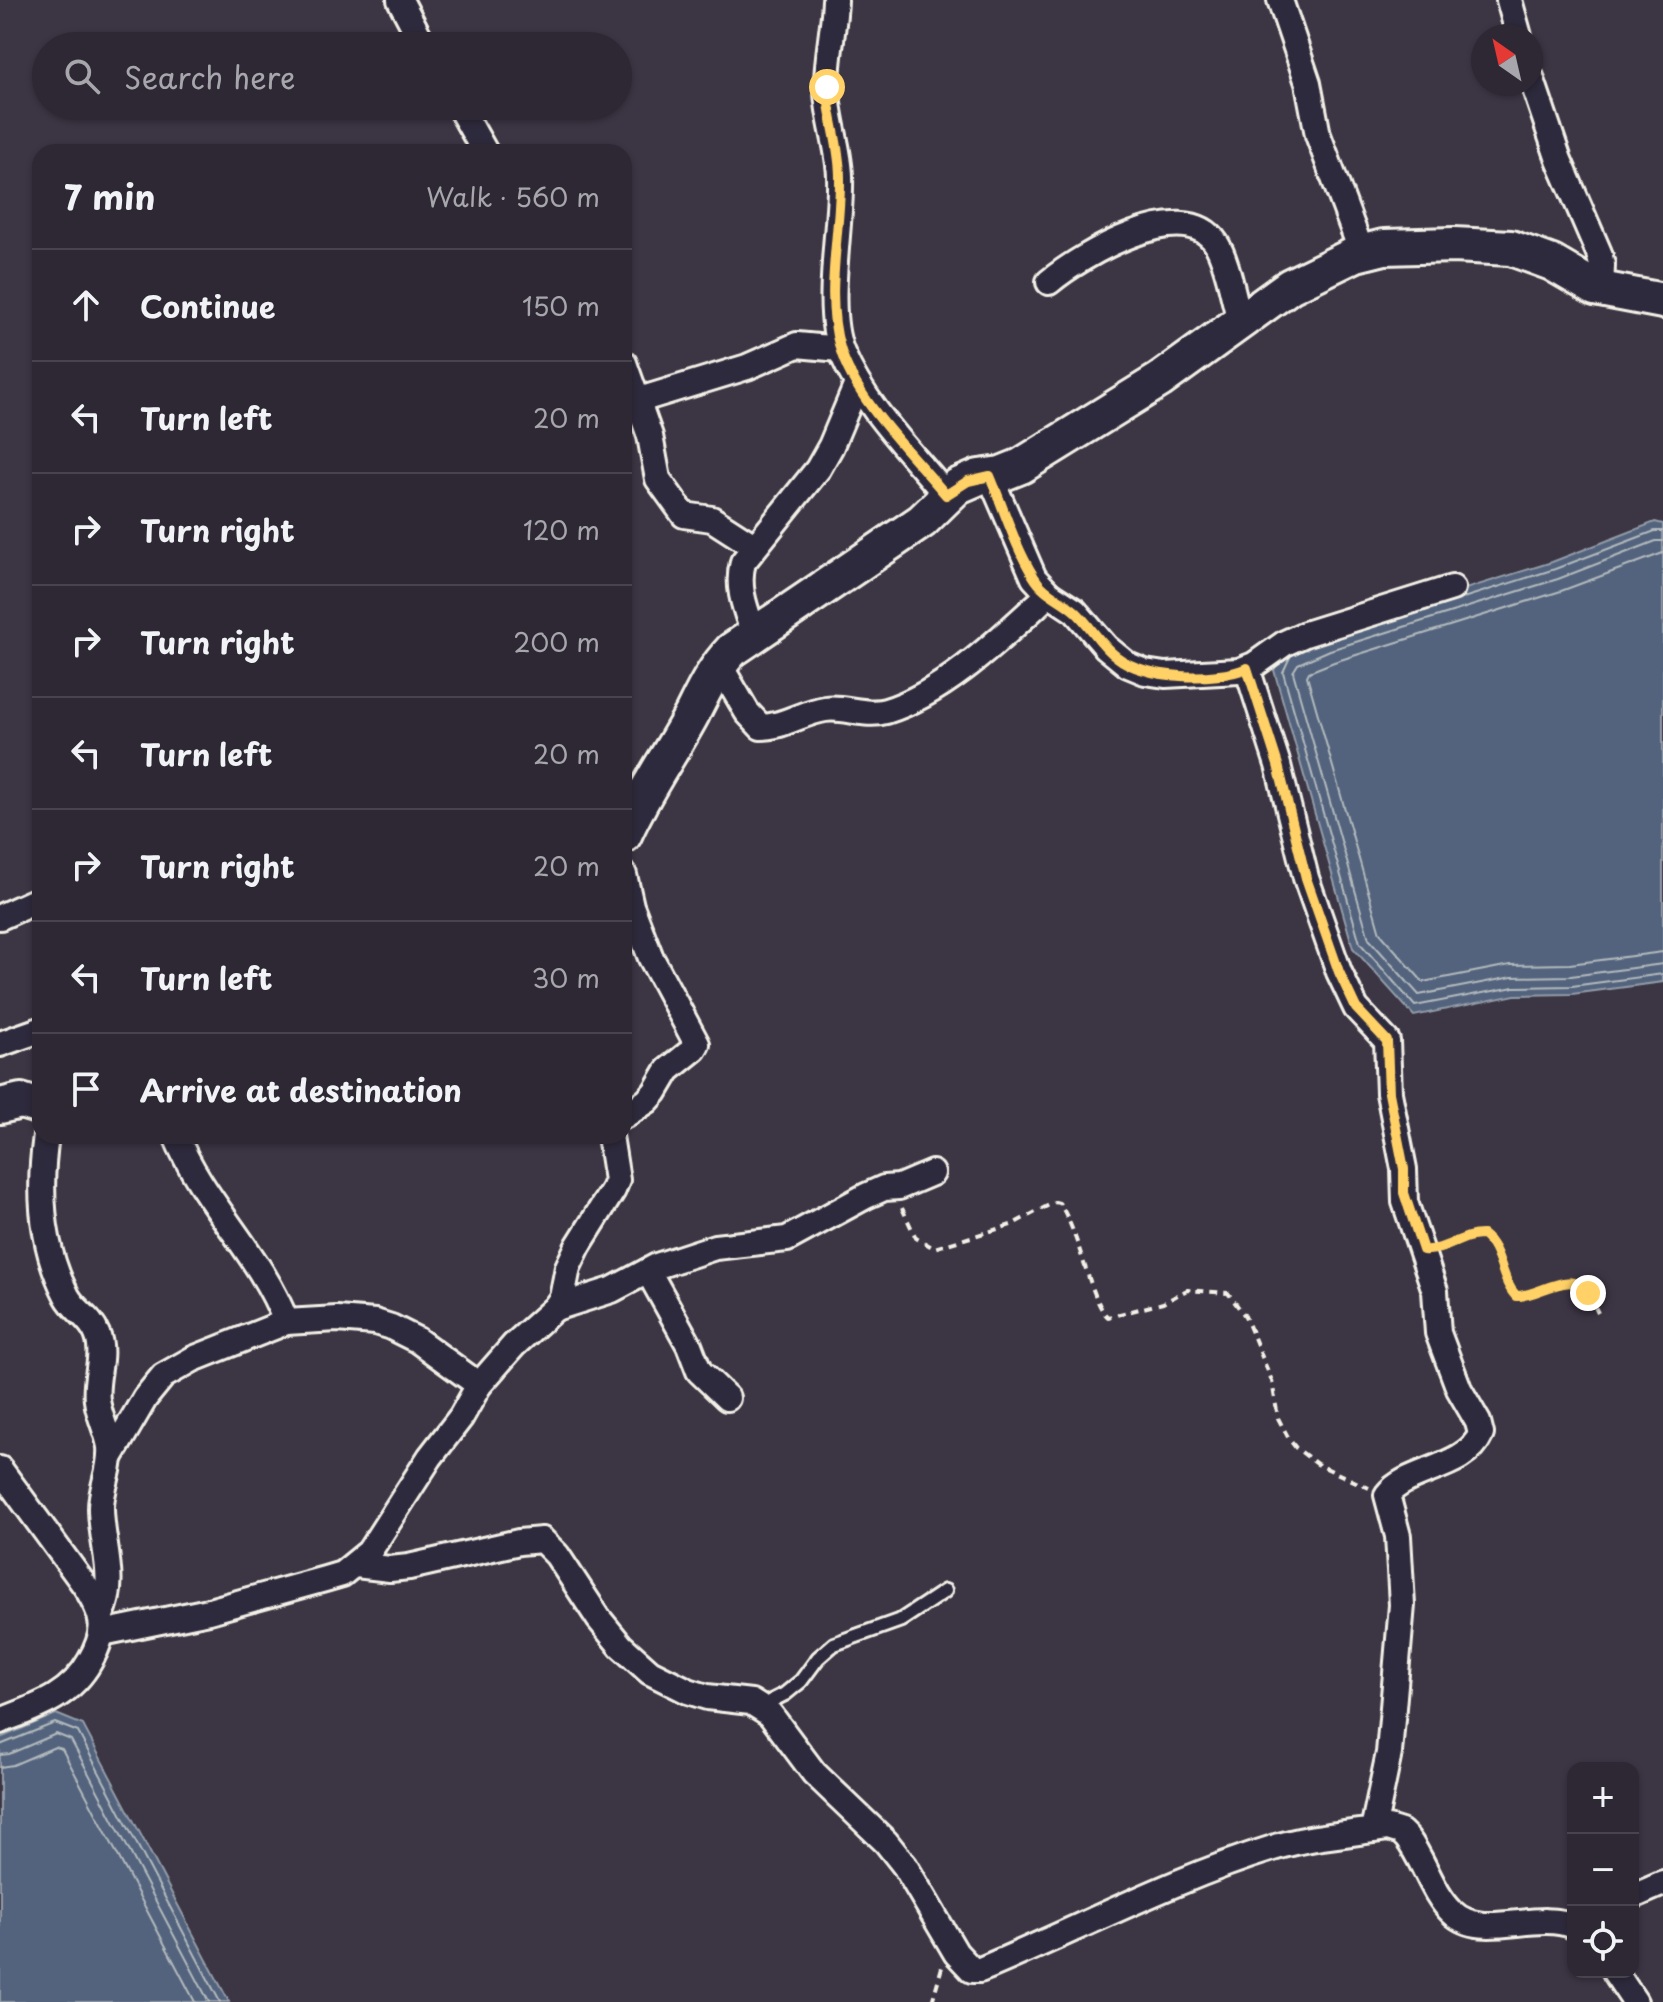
<!DOCTYPE html>
<html lang="en">
<head>
<meta charset="utf-8">
<style>
	:root { --surface:#2d2833; --page:#39343f; --text:#f1f3f6; --muted:#a7a6ac; --line:#48444e }
	body { margin:0; font-family:"Playpen Sans",sans-serif; background:var(--page); color:var(--text) }
	.controls { position:absolute; right:24px; bottom:24px; display:grid; overflow:hidden; border-radius:16px; box-shadow:0 2px 6px #0004 }
	.controls button { width:72px; height:72px; display:grid; place-items:center; padding:0; border:0; border-bottom:2px solid var(--line); background:var(--surface); color:var(--text); font:40px sans-serif }
	.compass { position:absolute; left:1471px; top:24px; width:72px; height:72px; border-radius:50%; background:var(--surface); box-shadow:0 2px 6px #0004; rotate:326deg }
	.stop { position:absolute; width:24px; height:24px; margin:-18px; border:6px solid #ffd166; border-radius:50%; background:#fff }
	.stop.end { background:#ffd166; border-color:#fff; box-shadow:0 2px 8px #0008 }
	.list { margin:0; padding:0; list-style:none }
	h2 { display:flex; justify-content:space-between; align-items:center; height:104px; margin:0; padding:0 32px; font-size:34px }
	h2 small { font-size:26px; font-weight:400; color:var(--muted) }
	.list li { display:grid; grid-template-columns:52px 1fr auto; gap:24px; align-items:center; box-sizing:border-box; height:112px; padding:0 32px; border-top:2px solid var(--line) }
	.list b { display:block; font-size:30px; white-space:nowrap }
	.list em { font-size:26px; font-style:normal; color:var(--muted) }
	.icon { flex:none; width:44px; height:44px; fill:none; stroke:currentColor; stroke-width:2; stroke-linecap:round; stroke-linejoin:round }
	.map { position:relative; flex:none; width:1663px; height:2002px; overflow:hidden }
	.search { position:absolute; background:var(--surface); box-shadow:0 2px 6px #0004; left:32px; top:32px; width:600px; height:88px; display:flex; align-items:center; gap:20px; box-sizing:border-box; padding:0 28px; border-radius:44px; color:var(--muted); font-size:30px }
	.panel { position:absolute; background:var(--surface); box-shadow:0 2px 6px #0004; left:32px; top:144px; width:600px; height:1000px; border-radius:24px }
	.map>svg:first-child { display:block }
	.water { fill:#52647d; stroke:#939ca8; stroke-width:2 }
	.lines { fill:none; stroke-linecap:round; stroke-linejoin:round }
	.shore { stroke:#b3b9bd; stroke-width:2 }
	.lane-casing { stroke:#f4f1e8; stroke-width:18 }
	.street-casing { stroke:#f4f1e8; stroke-width:30 }
	.secondary-casing { stroke:#f4f1e8; stroke-width:40 }
	.path { stroke:#f4f1e8; stroke-width:4; stroke-dasharray:8 6; stroke-linecap:butt }
	.lane { stroke:#2f2a3d; stroke-width:12 }
	.street { stroke:#2f2a3d; stroke-width:24 }
	.secondary { stroke:#2f2a3d; stroke-width:34 }
	.route { stroke:#ffd166; stroke-width:10 }
</style>
</head>
<body>
<div class="map">
<svg width="1663" height="2002" viewBox="0 0 1663 2002">
	<rect width="100%" height="100%" fill="#3c3544"/>
	<filter id="ink" filterUnits="userSpaceOnUse"><feTurbulence type="fractalNoise" baseFrequency=".0125" numOctaves="2"/><feDisplacementMap in="SourceGraphic" scale="16" xChannelSelector="R" yChannelSelector="G"/><feConvolveMatrix kernelMatrix="1 2 1 2 8 2 1 2 1" color-interpolation-filters="sRGB"/></filter>
	<g filter="url(#ink)">
		<!-- water -->
		<g class="water">
			<polygon points="1655,522 1663,524 1663,982 1572,994 1515,995 1414,1016 1353,948 1274,670 1284,650 1324,633 1552,562"/>
			<polygon points="56,1714 83,1725 229,2002 0,2002 0,1738"/>
		</g>
		<g class="lines">
			<!-- shore -->
			<g class="shore">
				<polyline points="1663,541 1656,541 1558,579 1330,650 1298,664 1293,672 1369,939 1419,995 1512,977 1571,976 1663,964"/>
				<polyline points="1663,553 1561,591 1334,662 1309,672 1307,676 1380,933 1423,982 1510,965 1570,964 1663,952"/>
				<polyline points="1460,599 1555,569 1655,531 1663,531"/>
				<polyline points="1290,657 1283,672 1360,943 1415,1006 1514,987 1572,986 1663,974"/>
				<polyline points="0,1745 55,1723 78,1732 220,2002"/>
				<polyline points="0,1755 9,1754 56,1734 71,1740 209,2002"/>
				<polyline points="0,1767 13,1765 55,1747 62,1749 195,2002"/>
			</g>
			<defs>
				<polyline id="lane" points="761,1706 785,1694 801,1681 818,1658 834,1644 901,1620 945,1591"/>
				<g id="street">
					<polyline points="400,0 424,46"/>
					<path d="M835 0C834 30 826 61 827 91 828 120 839 147 840 176 842 225 823 308 842 353 865 407 909 450 946 495"/>
					<polyline points="1280,0 1308,83 1318,135 1362,253"/>
					<polyline points="1509,0 1519,36"/>
					<polyline points="1531,77 1559,160 1599,253 1602,265 1601,290"/>
					<polyline points="459,106 485,152"/>
					<path d="M1049 282C1080 256 1184 194 1216 243 1228 262 1233 298 1240 320"/>
					<polyline points="624,363 650,436 658,479 684,515 712,519 754,546"/>
					<polyline points="636,401 747,367 797,345 840,349"/>
					<polyline points="990,476 1034,578 1049,594 1075,611 1106,647 1128,665 1145,672 1165,675 1239,671 1254,665 1285,643 1305,634 1452,588"/>
					<path d="M754 634C746 610 736 588 743 562L818 469 831 446 857 384"/>
					<path d="M719 664 747 712 761 727C784 727 803 712 825 709 845 706 865 717 886 711 946 693 1004 635 1049 594"/>
					<path d="M1247 668 1278 765 1306 878 1339 972 1356 1008 1387 1041 1389 1093 1404 1169 1405 1202 1435 1291 1438 1333 1459 1389 1478 1422 1481 1434C1465 1470 1408 1468 1387 1495L1398 1536 1402 1605 1389 1753 1373 1830"/>
					<polyline points="624,875 631,906 651,958 697,1044 694,1049 668,1070 655,1092 647,1101 624,1116"/>
					<polyline points="0,917 40,899"/>
					<polyline points="0,1044 40,1030"/>
					<path d="M46 1136C38 1191 41 1246 67 1296 75 1311 91 1318 97 1334 106 1354 94 1379 97 1400 99 1417 108 1432 110 1447 112 1469 101 1487 101 1508 101 1544 118 1580 101 1615"/>
					<path d="M176 1136C203 1203 261 1254 286 1322"/>
					<polyline points="648,1271 689,1345 699,1371 727,1398"/>
					<polyline points="555,1308 612,1290 657,1266 715,1247 787,1239 866,1196 884,1188 899,1187 932,1173"/>
					<polyline points="110,1458 145,1398 163,1376 193,1359 286,1322 337,1319 375,1322 391,1327 417,1340 479,1385"/>
					<path d="M0 1469 86 1587C104 1616 108 1630 90 1661 70 1697 36 1707 0 1721"/>
					<path d="M356 1565 390 1569 409 1567 519 1542 542 1540 557 1555 599 1619 621 1646 650 1672 688 1691 707 1697 751 1702 770 1714 814 1773 886 1842 905 1866 956 1953 972 1970H980C1077 1930 1172 1879 1273 1848 1310 1836 1350 1834 1388 1828L1401 1832 1407 1838C1424 1860 1432 1893 1452 1912 1481 1941 1536 1910 1573 1926"/>
					<polyline points="102,1633 209,1611 325,1579 342,1574 369,1552 430,1457 461,1417 479,1385 514,1345 555,1308 562,1298 568,1267 578,1246 613,1190 617,1180 610,1136"/>
					<polyline points="1633,1896 1663,1883"/>
					<polyline points="1615,1972 1635,2002"/>
				</g>
				<g id="secondary">
					<path d="M624 835C643 792 670 755 692 714 704 690 713 670 732 650L922 521 958 486 979 477 1001 474 1021 466 1160 380 1290 286 1356 254 1384 247 1454 245 1511 248 1552 263 1595 288 1663 301"/>
					<polyline points="0,1106 21,1101 40,1107"/>
				</g>
			</defs>
			<!-- lane casing -->
			<use href="#lane" class="lane-casing"/>
			<!-- street casing -->
			<use href="#street" class="street-casing"/>
			<!-- secondary casing -->
			<use href="#secondary" class="secondary-casing"/>
			<!-- path -->
			<g class="path">
				<path d="M902 1208 916 1238 934 1248 1011 1225 1055 1202 1059 1203C1078 1228 1091 1303 1108 1317L1163 1303 1187 1290 1228 1293 1245 1316 1272 1381 1278 1418 1289 1439 1296 1448 1317 1464 1369 1488"/>
				<path d="M1441 1248 1467 1236 1483 1235C1502 1250 1500 1279 1516 1296L1527 1295 1576 1281 1588 1293 1598 1313"/>
				<polyline points="932,2002 942,1967"/>
			</g>
			<!-- lane -->
			<use href="#lane" class="lane"/>
			<!-- street -->
			<use href="#street" class="street"/>
			<!-- secondary -->
			<use href="#secondary" class="secondary"/>
		</g>
	</g>
	<g class="lines" filter="url(#ink)">
		<!-- route -->
		<path class="route" d="M827 87C829 117 840 147 840 177 841 233 824 293 840 348 855 400 911 453 946 495L968 481 990 476C1004 509 1015 547 1034 577 1044 594 1062 599 1076 612 1091 626 1100 645 1117 657 1145 679 1215 682 1247 668L1278 765 1306 878 1339 972 1356 1008 1387 1041 1389 1093 1404 1169V1193L1423 1250C1445 1252 1462 1234 1483 1235 1502 1249 1500 1279 1516 1296 1540 1297 1570 1267 1588 1293"/>
	</g>
</svg>
<div class="controls">
<button>+</button>
<button>−</button>
<button><svg class="icon" aria-label="locate" viewBox="0 0 24 24"><circle cx="12" cy="12" r="6"/><path d="M12 2v4M12 18v4M2 12h4M18 12h4"/></svg></button>
</div>
<svg class="compass" viewBox="-18 -18 36 36"><path d="M0-13l5 13h-10z" fill="#e53935"/><path d="M0 13l5-13h-10z" fill="#a7a6ac"/></svg>
<div class="stop" style="left:827px;top:87px"></div>
<div class="stop end" style="left:1588px;top:1293px"></div>
<div class="search"><svg class="icon" aria-label="search" viewBox="0 0 24 24"><circle cx="10" cy="10" r="6"/><path d="M15 15l6 6"/></svg>Search here</div>
<section class="panel">
<h2>7 min<small>Walk · 560 m</small></h2>
<ul class="list">
<li><svg class="icon" aria-label="ahead" viewBox="0 0 24 24"><path d="M12 20V5M6 11l6-6 6 6"/></svg><div><b>Continue</b></div><em>150 m</em></li>
<li><svg class="icon" aria-label="left" viewBox="0 0 24 24"><path d="M17 20v-9H6M10 6l-5 5 5 5"/></svg><div><b>Turn left</b></div><em>20 m</em></li>
<li><svg class="icon" aria-label="right" viewBox="0 0 24 24"><path d="M7 20v-9h11M14 6l5 5-5 5"/></svg><div><b>Turn right</b></div><em>120 m</em></li>
<li><svg class="icon" aria-label="right" viewBox="0 0 24 24"><path d="M7 20v-9h11M14 6l5 5-5 5"/></svg><div><b>Turn right</b></div><em>200 m</em></li>
<li><svg class="icon" aria-label="left" viewBox="0 0 24 24"><path d="M17 20v-9H6M10 6l-5 5 5 5"/></svg><div><b>Turn left</b></div><em>20 m</em></li>
<li><svg class="icon" aria-label="right" viewBox="0 0 24 24"><path d="M7 20v-9h11M14 6l5 5-5 5"/></svg><div><b>Turn right</b></div><em>20 m</em></li>
<li><svg class="icon" aria-label="left" viewBox="0 0 24 24"><path d="M17 20v-9H6M10 6l-5 5 5 5"/></svg><div><b>Turn left</b></div><em>30 m</em></li>
<li><svg class="icon" aria-label="arrive" viewBox="0 0 24 24"><path d="M6 21V4h12l-3 4 3 4H6"/></svg><div><b>Arrive at destination</b></div></li>
</ul>
</section>
</div>
</body>
</html>
